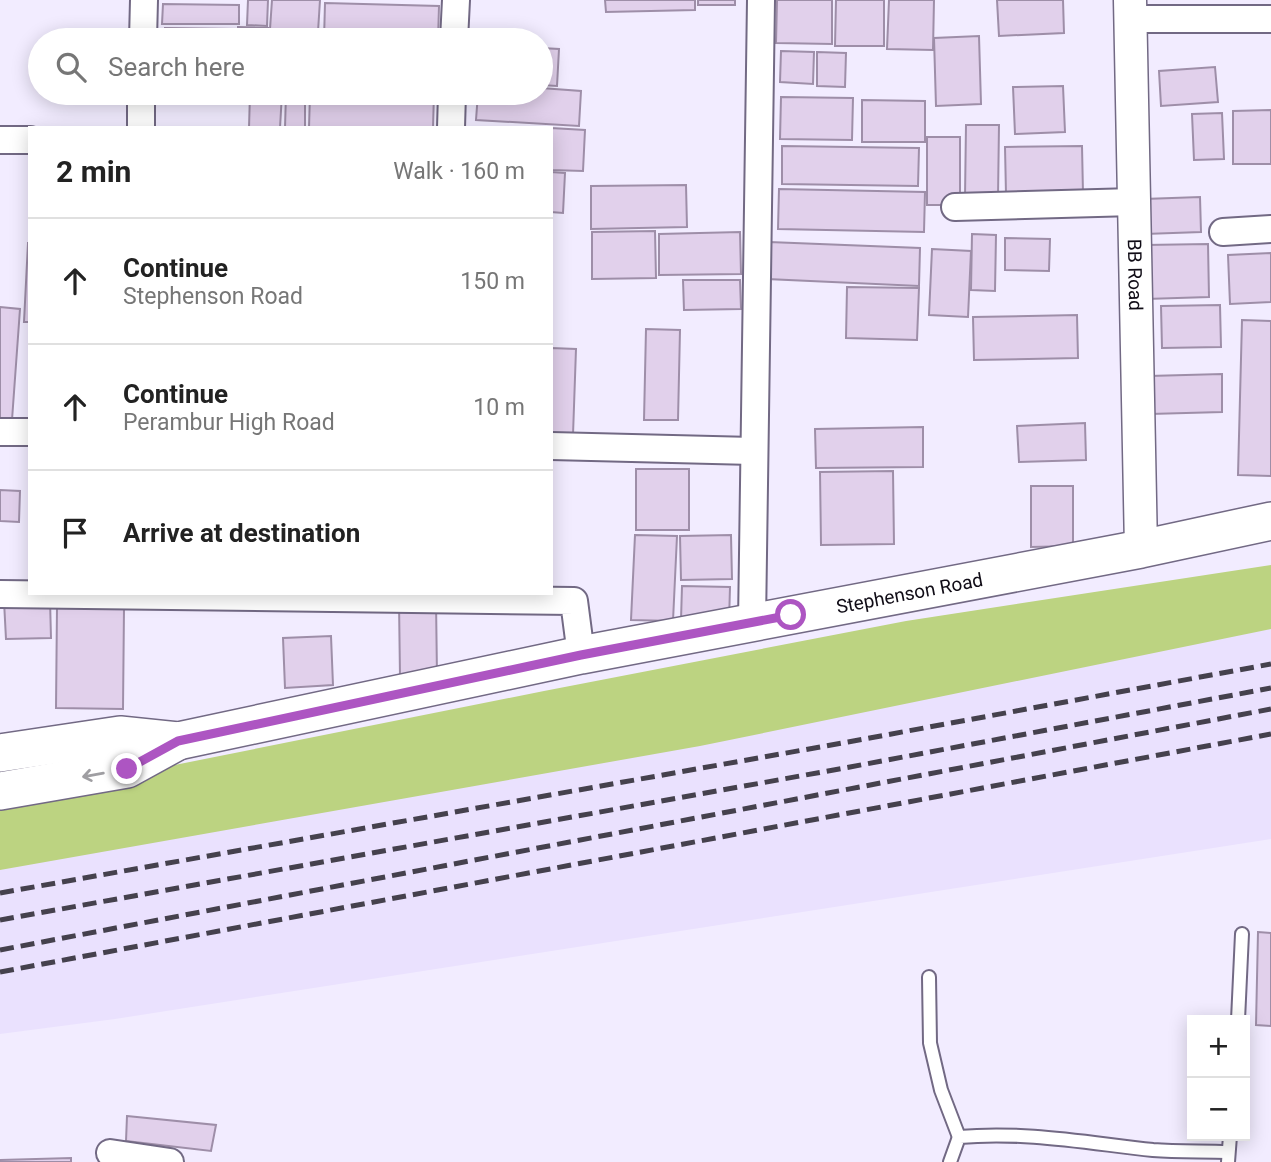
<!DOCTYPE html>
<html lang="en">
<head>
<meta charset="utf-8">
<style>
	:root { --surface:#fff; --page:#f2f2f2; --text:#222; --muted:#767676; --line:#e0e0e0 }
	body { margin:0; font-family:Roboto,sans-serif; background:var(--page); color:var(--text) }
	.controls { position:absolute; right:21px; bottom:21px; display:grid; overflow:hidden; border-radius:0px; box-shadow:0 4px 18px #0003 }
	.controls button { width:63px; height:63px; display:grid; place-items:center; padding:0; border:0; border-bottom:2px solid var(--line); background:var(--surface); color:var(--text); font:35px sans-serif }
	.stop { position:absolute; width:21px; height:21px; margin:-16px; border:5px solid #ad55c2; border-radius:50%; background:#fff }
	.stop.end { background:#ad55c2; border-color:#fff; box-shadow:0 2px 7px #0008 }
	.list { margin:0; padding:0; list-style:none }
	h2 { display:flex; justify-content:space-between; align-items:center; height:91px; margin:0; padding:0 28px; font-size:30px }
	h2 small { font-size:23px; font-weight:400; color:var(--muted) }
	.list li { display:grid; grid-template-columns:46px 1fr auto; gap:21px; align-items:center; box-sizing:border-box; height:126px; padding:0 28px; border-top:2px solid var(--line) }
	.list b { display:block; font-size:26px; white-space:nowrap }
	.list p { margin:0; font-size:23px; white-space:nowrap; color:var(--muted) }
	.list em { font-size:23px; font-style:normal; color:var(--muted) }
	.icon { flex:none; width:38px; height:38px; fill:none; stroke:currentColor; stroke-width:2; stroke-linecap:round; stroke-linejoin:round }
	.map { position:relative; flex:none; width:1271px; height:1162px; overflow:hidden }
	.search { position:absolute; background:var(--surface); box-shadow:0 4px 18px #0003; left:28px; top:28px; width:525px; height:77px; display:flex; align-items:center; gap:18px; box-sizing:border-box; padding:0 24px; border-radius:38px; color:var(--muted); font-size:26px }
	.panel { position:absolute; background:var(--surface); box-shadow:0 4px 18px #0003; left:28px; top:126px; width:525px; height:469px; border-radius:0px }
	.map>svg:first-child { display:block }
	.built { fill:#eae1fe }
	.green { fill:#bcd381 }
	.building { fill:#e1d0eb; stroke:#9e8ea8; stroke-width:2 }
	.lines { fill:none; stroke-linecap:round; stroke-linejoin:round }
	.service-casing { stroke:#726984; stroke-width:16 }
	.minor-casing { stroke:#726984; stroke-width:30 }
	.tertiary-casing { stroke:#726984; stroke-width:35 }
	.secondary-casing { stroke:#726984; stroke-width:40 }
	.service { stroke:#fff; stroke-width:12 }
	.minor { stroke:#fff; stroke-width:26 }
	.tertiary { stroke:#fff; stroke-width:32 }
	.secondary { stroke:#fff; stroke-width:37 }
	.rail { stroke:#45414d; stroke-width:5; stroke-dasharray:14 7; stroke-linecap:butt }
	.oneway { stroke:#9f9ea2 }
	.route { stroke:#ad55c2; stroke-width:9 }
	.labels { text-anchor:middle; stroke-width:7; stroke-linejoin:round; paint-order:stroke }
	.street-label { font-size:19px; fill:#100c16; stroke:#fdfdfd }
</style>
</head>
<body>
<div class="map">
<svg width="1271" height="1162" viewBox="0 0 1271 1162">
	<rect width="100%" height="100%" fill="#f2ecff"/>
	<!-- built -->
	<polygon class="built" points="1271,571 1271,839 115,1019 0,1034 0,809"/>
	<!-- green -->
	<polygon class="green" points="1271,565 1271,629 700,746 0,870 0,800 544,691 906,621"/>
	<!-- building -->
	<g class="building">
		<polygon points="248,0 268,0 267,26 247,25"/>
		<polygon points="272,0 320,0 318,32 270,29"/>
		<polygon points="605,0 695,0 695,10 606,12"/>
		<rect x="698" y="0" width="37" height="5"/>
		<polygon points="777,0 832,0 832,44 776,43"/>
		<polygon points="836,0 884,0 884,46 835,46"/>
		<polygon points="889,0 934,0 933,50 887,49"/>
		<polygon points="997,0 1063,0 1064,33 999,36"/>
		<polygon points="325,3 439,6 438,40 324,40"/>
		<polygon points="163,4 239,5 239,24 162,24"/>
		<polygon points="238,27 268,28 268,40 238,40"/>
		<polygon points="165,28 236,29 236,40 165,40"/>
		<polygon points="292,32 314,33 314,40 291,40"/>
		<polygon points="270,33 288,33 288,40 269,40"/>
		<polygon points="979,36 981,104 936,106 934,38"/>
		<polygon points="541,48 559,49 557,86 541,85"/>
		<polygon points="781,51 814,52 813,84 780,82"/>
		<polygon points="817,52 846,53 845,87 817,86"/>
		<polygon points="1215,67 1218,102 1161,106 1159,71"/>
		<polygon points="1063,86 1065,132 1015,134 1013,87"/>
		<polygon points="541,88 581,91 579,126 476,120 478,93 541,93"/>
		<polygon points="250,93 282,93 280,128 249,128"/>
		<polygon points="286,93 305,93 305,128 285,128"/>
		<polygon points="310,93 434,93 433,128 309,128"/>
		<polygon points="781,97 853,98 852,140 780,139"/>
		<polygon points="862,100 925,101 925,142 862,142"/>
		<polygon points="1271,110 1271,164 1233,164 1233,111"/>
		<polygon points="1222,113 1224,159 1194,160 1192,114"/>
		<polygon points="966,125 999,125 998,197 965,197"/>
		<polygon points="551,128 585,130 583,171 551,170"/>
		<rect x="927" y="137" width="33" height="68"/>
		<polygon points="782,146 919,148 918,186 782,184"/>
		<polygon points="1082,146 1083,193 1006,194 1005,147"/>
		<polygon points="551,172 565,173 563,213 551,212"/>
		<polygon points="686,185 687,227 591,229 591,186"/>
		<polygon points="779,189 925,192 924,232 778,229"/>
		<polygon points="1200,197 1201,232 1145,234 1144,199"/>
		<polygon points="655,231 656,278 592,279 592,232"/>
		<polygon points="740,232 741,274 659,275 659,234"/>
		<polygon points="972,234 996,235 995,291 971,290"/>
		<polygon points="1005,238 1050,239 1049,271 1005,270"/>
		<polygon points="769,242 920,248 919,286 767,279"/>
		<polygon points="28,243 30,243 30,322 24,322"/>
		<polygon points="1208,244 1209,297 1146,299 1145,245"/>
		<polygon points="932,249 971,251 968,317 929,315"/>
		<polygon points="1271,253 1271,302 1230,304 1228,255"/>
		<polygon points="683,280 740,280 741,309 684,310"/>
		<polygon points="847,287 919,288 917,340 846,338"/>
		<polygon points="1220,305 1221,347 1162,348 1161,306"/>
		<polygon points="0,307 20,309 12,420 0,419"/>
		<polygon points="1077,315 1078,358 974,360 973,317"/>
		<polygon points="1242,320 1271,321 1271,476 1238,475"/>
		<polygon points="646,329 680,330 678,420 644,420"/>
		<polygon points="551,348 576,349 573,435 551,434"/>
		<polygon points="1222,374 1222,412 1150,414 1149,376"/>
		<polygon points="1085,423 1086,460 1019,462 1017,426"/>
		<polygon points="923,427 923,467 816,468 815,429"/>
		<rect x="636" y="469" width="53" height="61"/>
		<polygon points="893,471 894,544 821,545 820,472"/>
		<polygon points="1031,486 1073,486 1073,546 1031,547"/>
		<polygon points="0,490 20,491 19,522 0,521"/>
		<polygon points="635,535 677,536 673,621 631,620"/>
		<polygon points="731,535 732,579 681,580 680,536"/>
		<polygon points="682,586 730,587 729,622 681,620"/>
		<polygon points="50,600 51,638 6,639 4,601"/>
		<polygon points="436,601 437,676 400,676 399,602"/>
		<polygon points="57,607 124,608 123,709 56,708"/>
		<polygon points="331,636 333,685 285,688 283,638"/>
		<polygon points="1258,932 1271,933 1271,1026 1256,1025"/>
		<polygon points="127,1116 216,1125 211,1151 126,1141"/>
		<polygon points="71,1158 71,1162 0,1162 0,1160"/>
	</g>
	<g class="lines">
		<defs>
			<g id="service">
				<polyline points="929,977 930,1043 941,1090 959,1137"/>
				<polyline points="1238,1020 1242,934"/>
				<path d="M950 1162 959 1137C1025 1131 1087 1143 1153 1150 1178 1152 1203 1151 1228 1152"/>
				<polyline points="1228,1162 1230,1136"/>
			</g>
			<g id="minor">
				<polyline points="1130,19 1271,19"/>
				<polyline points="143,40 144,0"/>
				<polyline points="454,40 456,0"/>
				<polyline points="141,128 141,93"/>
				<polyline points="451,128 452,93"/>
				<polyline points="0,140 30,140"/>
				<polyline points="955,207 1134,202"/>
				<polyline points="1223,232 1271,229"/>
				<polyline points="0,432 30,432"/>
				<polyline points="551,446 753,451"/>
				<polyline points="0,594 574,601 581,655"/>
				<polyline points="752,623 761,0"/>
				<polyline points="110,1153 170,1162"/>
			</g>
			<g id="tertiary">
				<path id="s1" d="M1130 0 1141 549"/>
			</g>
			<g id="secondary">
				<path id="s2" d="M0 753 120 735 178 741 581 655 1141 549 1271 521"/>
				<polyline points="0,791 127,769 178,741"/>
			</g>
		</defs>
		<!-- service casing -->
		<use href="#service" class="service-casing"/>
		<!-- minor casing -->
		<use href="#minor" class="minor-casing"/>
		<!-- tertiary casing -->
		<use href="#tertiary" class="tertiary-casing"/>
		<!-- secondary casing -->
		<use href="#secondary" class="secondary-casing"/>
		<!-- service -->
		<use href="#service" class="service"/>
		<!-- minor -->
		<use href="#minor" class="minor"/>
		<!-- tertiary -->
		<use href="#tertiary" class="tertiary"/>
		<!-- secondary -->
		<use href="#secondary" class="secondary"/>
		<!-- rail -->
		<g class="rail">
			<polyline points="0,893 848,742 1271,664"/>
			<polyline points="0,920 850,767 1271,688"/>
			<polyline points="0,950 1271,709"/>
			<polyline points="0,972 1271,734"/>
		</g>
	</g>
	<!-- one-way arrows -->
	<defs><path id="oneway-shaft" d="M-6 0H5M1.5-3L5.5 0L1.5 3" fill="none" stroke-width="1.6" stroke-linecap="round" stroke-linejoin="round" transform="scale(1.75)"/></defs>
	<use class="oneway" href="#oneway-shaft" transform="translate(93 775) rotate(170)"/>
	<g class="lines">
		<!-- route -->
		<polyline class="route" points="127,769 178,741 581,655 791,615"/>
	</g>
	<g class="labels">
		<!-- street labels -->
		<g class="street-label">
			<text dy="7" stroke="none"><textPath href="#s1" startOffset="275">BB Road</textPath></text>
			<text dy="7" stroke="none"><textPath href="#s2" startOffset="926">Stephenson Road</textPath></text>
		</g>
	</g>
</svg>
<div class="controls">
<button>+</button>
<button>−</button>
</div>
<div class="stop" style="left:791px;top:615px"></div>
<div class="stop end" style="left:127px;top:769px"></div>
<div class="search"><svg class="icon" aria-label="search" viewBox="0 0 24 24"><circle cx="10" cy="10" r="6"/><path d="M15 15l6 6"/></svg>Search here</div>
<section class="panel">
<h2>2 min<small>Walk · 160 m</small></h2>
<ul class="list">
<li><svg class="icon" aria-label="ahead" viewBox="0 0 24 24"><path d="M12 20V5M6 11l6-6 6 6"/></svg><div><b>Continue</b><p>Stephenson Road</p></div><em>150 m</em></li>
<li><svg class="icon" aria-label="ahead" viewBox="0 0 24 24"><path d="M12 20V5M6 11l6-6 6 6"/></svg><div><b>Continue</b><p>Perambur High Road</p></div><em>10 m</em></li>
<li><svg class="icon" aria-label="arrive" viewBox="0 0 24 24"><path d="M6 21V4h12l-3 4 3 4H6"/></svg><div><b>Arrive at destination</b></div></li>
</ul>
</section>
</div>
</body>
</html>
